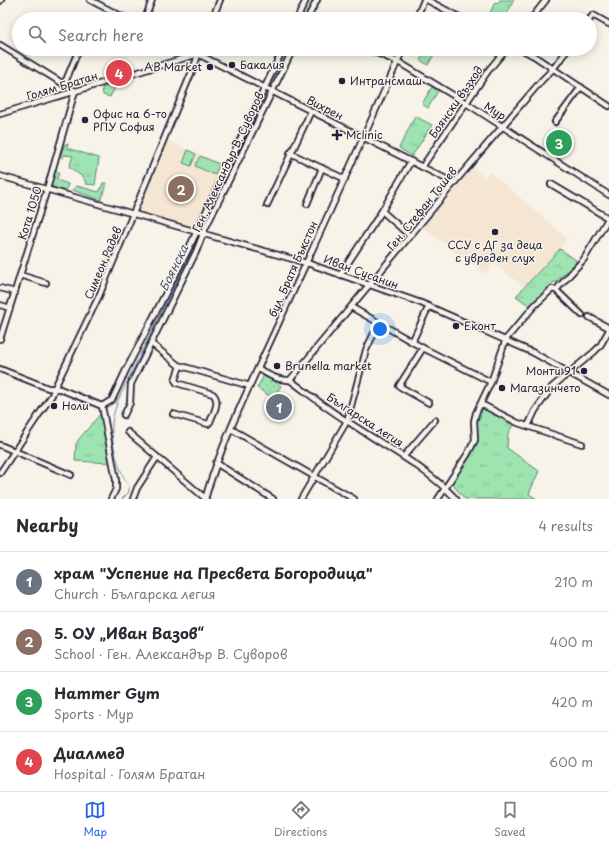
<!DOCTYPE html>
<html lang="en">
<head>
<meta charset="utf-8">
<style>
	:root { --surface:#fff; --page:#f7f7f7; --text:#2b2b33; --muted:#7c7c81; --line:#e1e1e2; --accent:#2563eb }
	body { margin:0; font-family:"Playpen Sans",sans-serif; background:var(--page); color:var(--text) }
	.you { position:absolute; left:380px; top:329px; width:14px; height:14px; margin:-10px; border:3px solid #fff; border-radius:50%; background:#1a73e8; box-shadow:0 0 0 6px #1a73e833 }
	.badge { display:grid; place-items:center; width:26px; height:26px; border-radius:50%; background:var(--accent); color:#fff; font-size:13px; font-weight:700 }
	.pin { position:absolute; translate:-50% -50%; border:2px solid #fff; box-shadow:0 1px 4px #0006 }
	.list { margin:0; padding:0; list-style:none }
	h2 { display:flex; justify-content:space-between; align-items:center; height:52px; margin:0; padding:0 16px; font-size:17px }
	h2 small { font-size:13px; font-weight:400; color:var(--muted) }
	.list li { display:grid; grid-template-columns:26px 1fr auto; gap:12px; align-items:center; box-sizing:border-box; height:60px; padding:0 16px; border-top:1px solid var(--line) }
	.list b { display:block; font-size:15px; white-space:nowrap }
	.list p { margin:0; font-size:13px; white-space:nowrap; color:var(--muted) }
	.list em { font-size:13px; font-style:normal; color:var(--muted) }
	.icon { flex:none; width:22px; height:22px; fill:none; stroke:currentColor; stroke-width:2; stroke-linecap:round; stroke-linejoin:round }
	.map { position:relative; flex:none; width:609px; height:499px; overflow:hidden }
	.search { position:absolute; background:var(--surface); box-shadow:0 2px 10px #0003; left:12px; right:12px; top:12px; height:44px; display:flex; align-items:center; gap:10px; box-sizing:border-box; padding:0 14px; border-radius:22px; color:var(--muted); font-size:15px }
	.sheet { height:292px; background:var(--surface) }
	nav { display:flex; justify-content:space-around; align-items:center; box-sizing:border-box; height:56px; border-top:1px solid var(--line); background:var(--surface); font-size:11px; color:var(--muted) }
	nav a { display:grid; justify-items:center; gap:2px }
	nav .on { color:var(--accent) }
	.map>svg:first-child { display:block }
	.built { fill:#f4e6d2 }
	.grass { fill:url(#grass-tufts); stroke:#608376 }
	.park { fill:url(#park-dots); stroke:#608376 }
	.garden { fill:#9ee4b1; stroke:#608376 }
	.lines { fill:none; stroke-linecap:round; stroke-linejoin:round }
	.stream { stroke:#6b88ac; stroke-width:1 }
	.minor-casing { stroke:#22223b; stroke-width:8 }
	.minor { stroke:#f7f3e8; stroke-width:4.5 }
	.poi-dot { fill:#22223b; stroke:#f7f3e8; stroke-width:1.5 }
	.labels { text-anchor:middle; stroke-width:3; stroke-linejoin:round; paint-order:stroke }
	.poi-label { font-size:11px; fill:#22223b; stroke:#f7f3e8; text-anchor:start }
	.street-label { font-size:11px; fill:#22223b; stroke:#f7f3e8 }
	.water-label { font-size:12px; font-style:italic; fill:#475574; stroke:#f7f3e8 }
</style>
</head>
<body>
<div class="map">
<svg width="609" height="499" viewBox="0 0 609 499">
	<defs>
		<pattern id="grass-tufts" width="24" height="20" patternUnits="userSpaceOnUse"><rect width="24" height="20" fill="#9ee4b1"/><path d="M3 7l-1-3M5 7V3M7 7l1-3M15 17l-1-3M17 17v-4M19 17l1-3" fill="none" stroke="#88c399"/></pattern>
		<pattern id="park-dots" width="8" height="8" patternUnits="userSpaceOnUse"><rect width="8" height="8" fill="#9ee4b1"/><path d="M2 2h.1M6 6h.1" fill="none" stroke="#88c399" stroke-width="1.8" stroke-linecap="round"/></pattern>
	</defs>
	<rect width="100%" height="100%" fill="#f7f3e8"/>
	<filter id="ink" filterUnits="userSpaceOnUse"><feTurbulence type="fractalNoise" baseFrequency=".025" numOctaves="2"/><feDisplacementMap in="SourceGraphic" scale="8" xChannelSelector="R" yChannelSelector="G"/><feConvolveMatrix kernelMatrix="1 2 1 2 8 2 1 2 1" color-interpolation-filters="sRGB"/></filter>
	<g filter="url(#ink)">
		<!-- built -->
		<g class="built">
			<polygon points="168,141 225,165 195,227 138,213"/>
			<polygon points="473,167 485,178 490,172 567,238 560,249 524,287 493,263 486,274 422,227"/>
		</g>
		<!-- grass -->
		<g class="grass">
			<polygon points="500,0 514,0 504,19 498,19 489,15 495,2 498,3"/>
			<polygon points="117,84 110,97 103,95 102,88"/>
			<polygon points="432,87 438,91 428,108 422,104"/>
			<polygon points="415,116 432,125 412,156 399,148"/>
			<polygon points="65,144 68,144 67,148 99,158 95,185 86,184 84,178 69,167 73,156 64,155 63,158 60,156"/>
			<polygon points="55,171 59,172 57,180 68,184 66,192 51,186"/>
			<polygon points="103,183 107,183 101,200 72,190 77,186 99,192"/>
			<polygon points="560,249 576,260 576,262 555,283 554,282 530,306 516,296"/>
			<path d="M483 406 499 415 513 425 508 434 507 448 539 471 529 494 537 499H465L452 484 476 445C478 436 476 427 476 418H480Z"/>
			<polygon points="102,412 112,463 75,461 76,444 79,439"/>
		</g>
		<!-- park -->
		<polygon class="park" points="264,375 281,386 273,398 257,388"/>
		<!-- garden -->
		<g class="garden">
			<polygon points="427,49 433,49 436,51 428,65 420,60"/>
			<polygon points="188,150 196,154 191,166 183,163"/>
			<polygon points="200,156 219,164 215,175 195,166"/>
		</g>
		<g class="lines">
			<!-- stream -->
			<g class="stream">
				<polyline points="303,19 313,0"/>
				<polyline points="270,88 289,49"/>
				<polyline points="202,230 269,91"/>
				<path d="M122 499 129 492V487C119 471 111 445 112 425 112 416 116 408 118 400L199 235"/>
			</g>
			<defs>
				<g id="minor">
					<polyline points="90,0 127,19"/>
					<polyline points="427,0 463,19"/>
					<polyline points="0,1 1,0"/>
					<polyline points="145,19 152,0"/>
					<polyline points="212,19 220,0"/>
					<polyline points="297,19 306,0"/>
					<polyline points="307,19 317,0"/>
					<polyline points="416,19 424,0"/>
					<polyline points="531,19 546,0"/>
					<polyline points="590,19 593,15 609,24"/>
					<polyline points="0,45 75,91 47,189 0,339"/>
					<polyline points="188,49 454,183"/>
					<polyline points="368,49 400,63 466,103 609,195"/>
					<polyline points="521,49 534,56 609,106"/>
					<polyline points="64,85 79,49"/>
					<polyline points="0,114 198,54"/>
					<polyline points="555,122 581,87"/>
					<polyline points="290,153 345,179"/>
					<polyline points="422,167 488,71 506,49"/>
					<polyline points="0,176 310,264 421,303 532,352 609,395"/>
					<polyline points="551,184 608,218"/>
					<polyline points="307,204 322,168"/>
					<polyline points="267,205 311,111"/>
					<polyline points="382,211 410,236"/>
					<polyline points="20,275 46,283"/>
					<polyline points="340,275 382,211 411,161"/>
					<polyline points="0,288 15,292"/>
					<polyline points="556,290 584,259 609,217"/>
					<polyline points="0,305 10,308"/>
					<polyline points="351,307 423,348 491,382"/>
					<polyline points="589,317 609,328"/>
					<polyline points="412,342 429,306"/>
					<polyline points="152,344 178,365 250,386"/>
					<polyline points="423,348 399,386 429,403"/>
					<path d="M258 368C268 375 278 381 290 380 309 394 327 409 347 421 384 446 425 466 456 499"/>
					<polyline points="0,369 48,388 60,389 102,406"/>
					<polyline points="290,380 454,183 542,80 553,69 568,49"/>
					<polyline points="481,404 518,423 582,444"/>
					<polyline points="102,406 112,400 126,370 188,250 283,49"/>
					<polyline points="102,406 116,480 116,489 111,499"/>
					<path d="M173 414 208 424 210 422C213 413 221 402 213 394L177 383 175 380 180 366"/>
					<polyline points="124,415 130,403 131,384 196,252 205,229 293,49"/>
					<polyline points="528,426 535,411 552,387 594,352 600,346 609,330"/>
					<polyline points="231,429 354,499"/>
					<polyline points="128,432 206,499"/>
					<polyline points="0,445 71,475"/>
					<polyline points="404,456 435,420"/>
					<polyline points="216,463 273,499"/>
					<polyline points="0,473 52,395 56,385 99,296 195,64 200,49"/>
					<polyline points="133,499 137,488 157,457"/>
					<path d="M205 499C222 441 250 386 275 331 318 237 361 144 403 49"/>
					<polyline points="301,499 347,421 366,350 379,323"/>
					<polyline points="438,499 467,455 475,440 474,421 476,413 491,382 506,339 535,305 552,289 556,290 582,315"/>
				</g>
			</defs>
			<!-- minor casing -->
			<use href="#minor" class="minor-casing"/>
			<!-- minor -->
			<use href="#minor" class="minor"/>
		</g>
	</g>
	<!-- markers -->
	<g class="poi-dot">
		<circle cx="232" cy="65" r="4"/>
		<circle cx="210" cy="67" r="4"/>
		<circle cx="342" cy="81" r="4"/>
		<circle cx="85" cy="120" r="4"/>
		<path d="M335 129h4v4h4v4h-4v4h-4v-4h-4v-4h4z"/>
		<circle cx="495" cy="232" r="4"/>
		<circle cx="456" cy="326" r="4"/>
		<circle cx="277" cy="366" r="4"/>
		<circle cx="584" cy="371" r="4"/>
		<circle cx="502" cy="388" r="4"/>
		<circle cx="54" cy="406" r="4"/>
	</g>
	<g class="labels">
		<!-- poi labels -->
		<g class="poi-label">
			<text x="240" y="69">Бакалия</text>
			<text x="202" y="71" text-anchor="end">AB Market</text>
			<text x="350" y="85">Интрансмаш</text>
			<text x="93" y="118">Офис на 6-то<tspan x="93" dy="13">РПУ София</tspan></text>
			<text x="346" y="139">Mclinic</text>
			<text x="495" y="249" text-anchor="middle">ССУ с ДГ за деца<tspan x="495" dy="13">с увреден слух</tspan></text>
			<text x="464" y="330">Еконт</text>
			<text x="285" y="370">Brunella market</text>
			<text x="576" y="375" text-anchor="end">Монти 91</text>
			<text x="510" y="392">Магазинчето</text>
			<text x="62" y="410">Ноли</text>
		</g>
		<!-- street labels -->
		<g class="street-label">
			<text transform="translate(62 86) rotate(-17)" y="4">Голям Братан</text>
			<text transform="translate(456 102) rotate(-55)" y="4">Боянски възход</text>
			<text transform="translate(325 108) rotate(27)" y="4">Вихрен</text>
			<text transform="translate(495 111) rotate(32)" y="4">Мур</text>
			<text transform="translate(228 162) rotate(-65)" y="4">Ген. Александър В. Суворов</text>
			<text transform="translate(422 209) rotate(-51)" y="4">Ген. Стефан Тошев</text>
			<text transform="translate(30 213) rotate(-73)" y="4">Кота 1050</text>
			<text transform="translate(103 263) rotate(-67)" y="4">Симеон Радев</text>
			<text transform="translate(293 269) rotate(-66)" y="4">бул. Братя Бъкстон</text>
			<text transform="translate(361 272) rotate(20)" y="4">Иван Сусанин</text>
			<text transform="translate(365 420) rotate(33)" y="4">Българска легия</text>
		</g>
		<!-- water labels -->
		<g class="water-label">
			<text transform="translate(174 268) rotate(-64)" y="4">Боянска</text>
		</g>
	</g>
</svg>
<div class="you"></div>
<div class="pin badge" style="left:279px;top:407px;background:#6b7280">1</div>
<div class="pin badge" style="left:181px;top:189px;background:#8d6e63">2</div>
<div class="pin badge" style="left:559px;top:143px;background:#2e9e5b">3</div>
<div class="pin badge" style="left:119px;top:73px;background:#e0444e">4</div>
<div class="search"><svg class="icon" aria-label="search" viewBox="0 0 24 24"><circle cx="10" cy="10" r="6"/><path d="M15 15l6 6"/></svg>Search here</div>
</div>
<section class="sheet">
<h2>Nearby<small>4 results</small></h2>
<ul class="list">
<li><span class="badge" style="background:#6b7280">1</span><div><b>храм &quot;Успение на Пресвета Богородица&quot;</b><p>Church · Българска легия</p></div><em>210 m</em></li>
<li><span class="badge" style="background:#8d6e63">2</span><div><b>5. ОУ „Иван Вазов“</b><p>School · Ген. Александър В. Суворов</p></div><em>400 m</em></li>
<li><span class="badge" style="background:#2e9e5b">3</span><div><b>Hammer Gym</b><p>Sports · Мур</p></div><em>420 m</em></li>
<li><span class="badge" style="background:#e0444e">4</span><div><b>Диалмед</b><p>Hospital · Голям Братан</p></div><em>600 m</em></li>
</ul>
</section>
<nav>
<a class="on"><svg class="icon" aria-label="map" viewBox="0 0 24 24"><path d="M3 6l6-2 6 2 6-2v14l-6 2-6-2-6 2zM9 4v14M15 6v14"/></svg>Map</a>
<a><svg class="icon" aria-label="directions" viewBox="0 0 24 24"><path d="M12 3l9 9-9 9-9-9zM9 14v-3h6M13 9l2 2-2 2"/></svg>Directions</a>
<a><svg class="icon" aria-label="saved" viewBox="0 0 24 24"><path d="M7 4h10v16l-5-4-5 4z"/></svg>Saved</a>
</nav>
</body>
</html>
